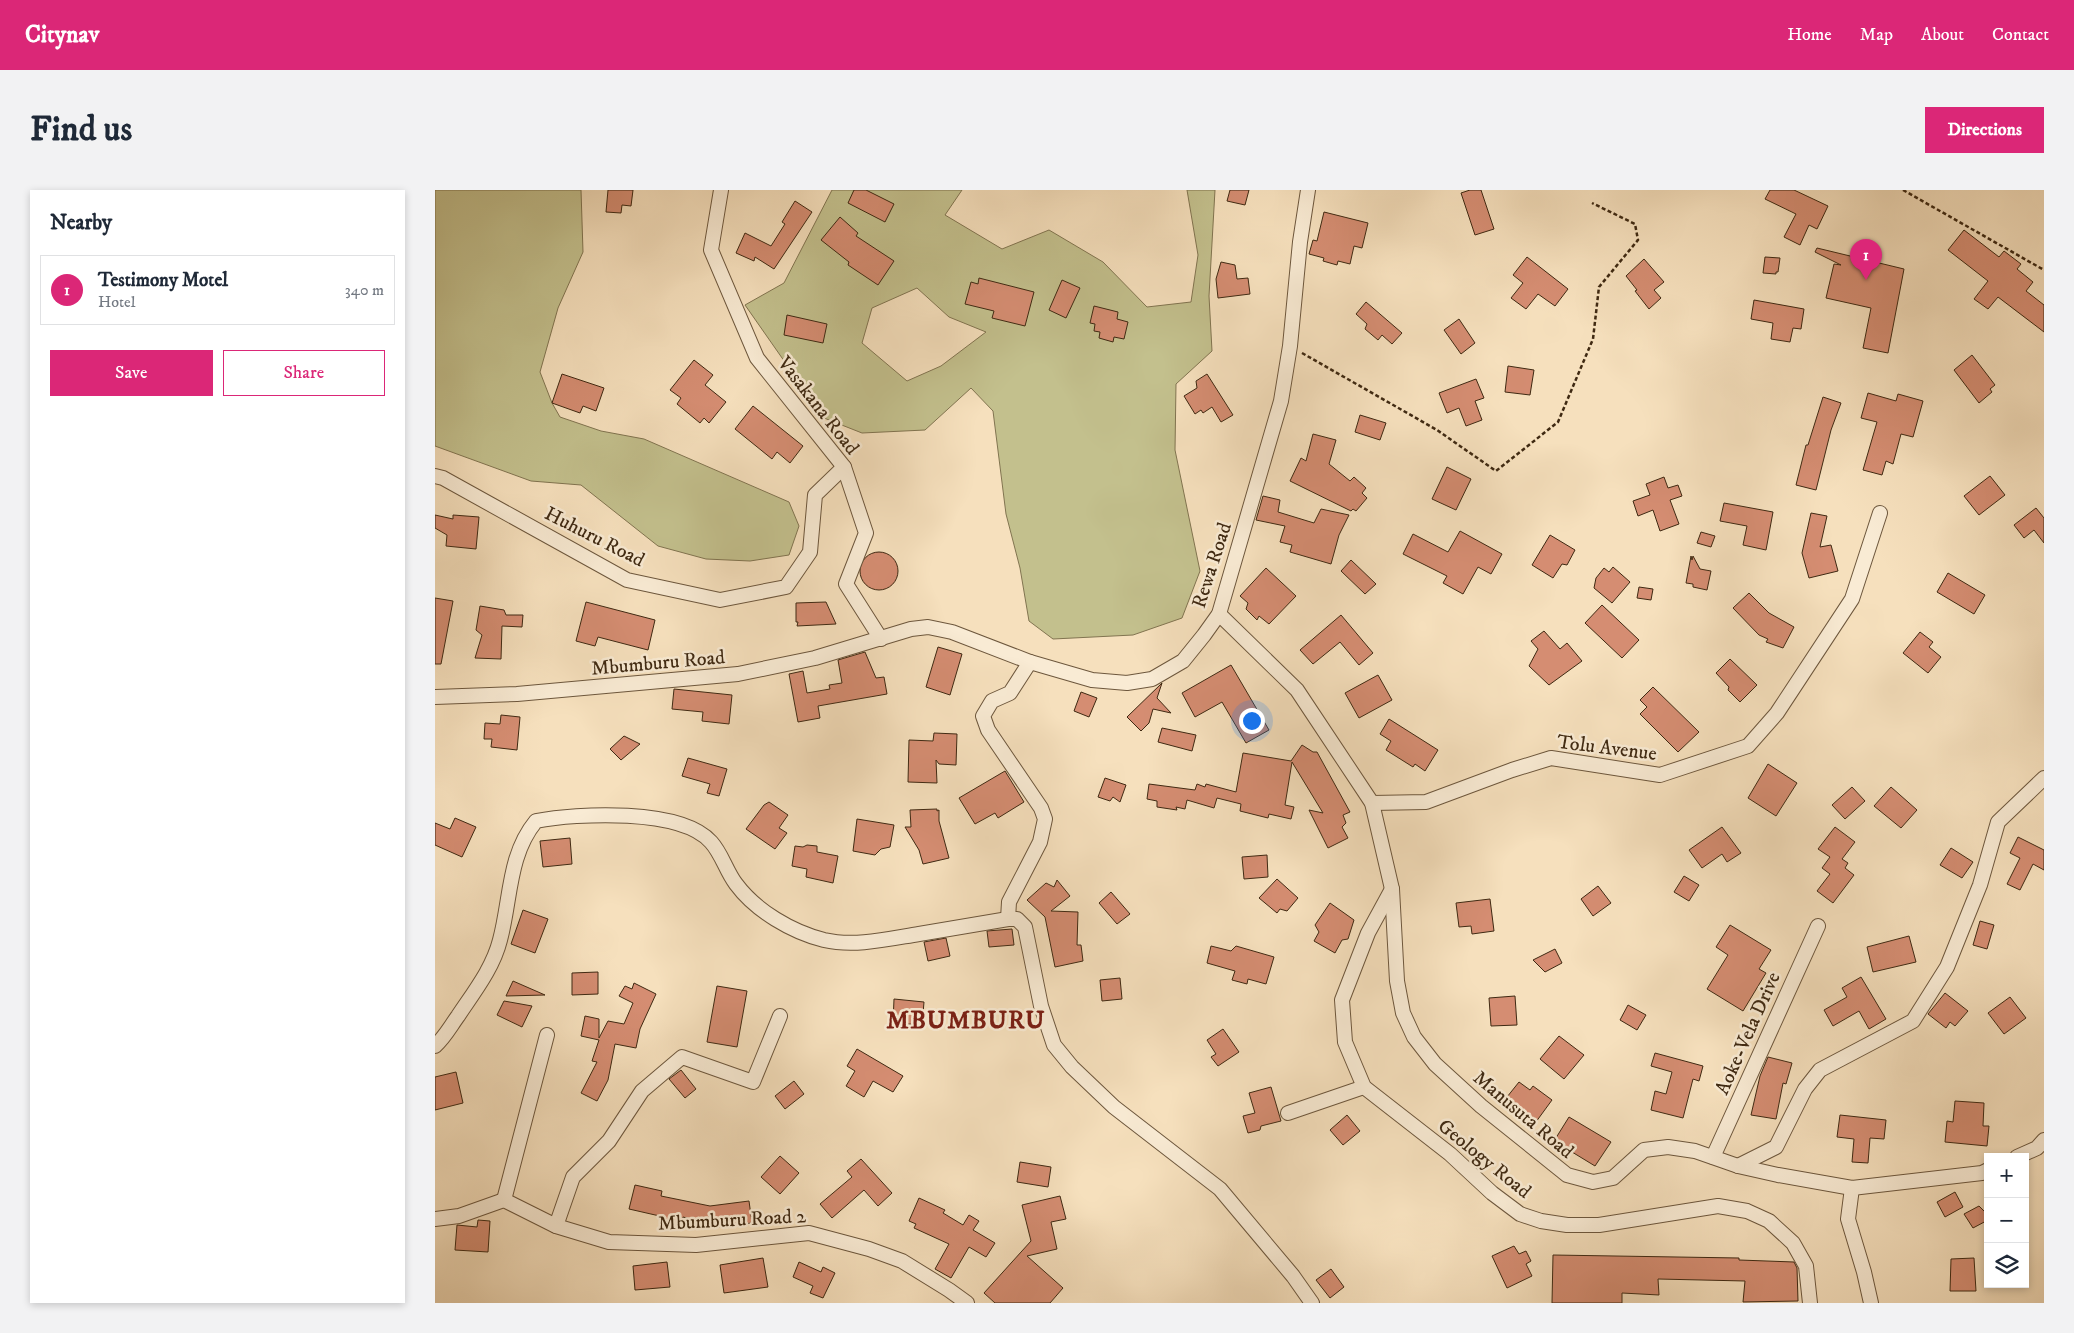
<!DOCTYPE html>
<html lang="en">
<head>
<meta charset="utf-8">
<style>
	:root { --surface:#fff; --page:#f2f2f3; --text:#1f2937; --muted:#747a83; --line:#e0e1e3; --accent:#db2777 }
	body { margin:0; font-family:"IM FELL DW Pica",serif; background:var(--page); color:var(--text) }
	.controls { position:absolute; right:15px; bottom:15px; display:grid; overflow:hidden; border-radius:0px; box-shadow:0 2px 8px #0003 }
	.controls button { width:45px; height:45px; display:grid; place-items:center; padding:0; border:0; border-bottom:1px solid var(--line); background:var(--surface); color:var(--text); font:25px sans-serif }
	.you { position:absolute; left:816px; top:530px; width:18px; height:18px; margin:-12px; border:4px solid #fff; border-radius:50%; background:#1a73e8; box-shadow:0 0 0 8px #1a73e833 }
	.badge { display:grid; place-items:center; width:32px; height:32px; border-radius:50%; background:var(--accent); color:#fff; font-size:16px; font-weight:700 }
	.pin { position:absolute; translate:-50% -41px; filter:drop-shadow(0 1px 2px #0008) }
	.pin::after { content:''; position:absolute; top:26px; width:18px; height:15px; background:inherit; clip-path:polygon(0 0,100% 0,50% 100%) }
	.list { margin:0; padding:0; list-style:none }
	h2 { display:flex; justify-content:space-between; align-items:center; height:65px; margin:0; padding:0 20px; font-size:21px }
	h2 small { font-size:16px; font-weight:400; color:var(--muted) }
	.list li { display:grid; grid-template-columns:32px 1fr auto; gap:15px; align-items:center; box-sizing:border-box; height:70px; margin:0 10px 10px; padding:0 10px; border:1px solid var(--line); border-radius:0px }
	.list b { display:block; font-size:19px; white-space:nowrap }
	.list p { margin:0; font-size:16px; white-space:nowrap; color:var(--muted) }
	.list em { font-size:16px; font-style:normal; color:var(--muted) }
	.actions { display:flex; gap:10px; padding:15px 20px }
	.actions a { flex:1; padding:11px 0; border:1px solid var(--accent); border-radius:0px; text-align:center; font-size:18px; color:var(--accent) }
	.actions .main { background:var(--accent); color:#fff }
	.icon { flex:none; width:28px; height:28px; fill:none; stroke:currentColor; stroke-width:2; stroke-linecap:round; stroke-linejoin:round }
	.map { position:relative; flex:none; width:1609px; height:1113px; overflow:hidden; border-radius:0px }
	header { display:flex; align-items:center; gap:30px; box-sizing:border-box; height:70px; padding:0 25px; background:var(--accent); color:#fff }
	header strong { font-size:24px }
	nav { display:flex; gap:28px; margin-inline-start:auto; font-size:18px }
	.intro { display:flex; align-items:center; justify-content:space-between; box-sizing:border-box; height:120px; padding:0 30px }
	h1 { margin:0; font-size:35px }
	.button { padding:12px 22px; border-radius:0px; background:var(--accent); color:#fff; font-size:18px; font-weight:700 }
	main { display:flex; gap:30px; padding:0 30px }
	aside { flex:1; background:var(--surface); border-radius:0px; box-shadow:0 2px 8px #0003 }
	.map>svg:first-child { display:block }
	.green { fill:#c3c08d; stroke:#817450; fill-rule:evenodd }
	.building { fill:#d58d72; stroke:#3f2912 }
	.lines { fill:none; stroke-linecap:round; stroke-linejoin:round }
	.minor-casing { stroke:#6d573d; stroke-width:16 }
	.path { stroke:#3f2912; stroke-width:2.5; stroke-dasharray:4 2.5; stroke-linecap:butt }
	.minor { stroke:#f9ebd4; stroke-width:14 }
	.labels { text-anchor:middle; stroke-width:5; stroke-linejoin:round; paint-order:stroke }
	.street-label { font-size:20px; fill:#3f2912; stroke:#f9ebd4 }
	.district-label { font-size:25px; font-weight:bold; letter-spacing:1px; fill:#7a1f14; stroke:#f9ebd4 }
</style>
</head>
<body>
<header>
<strong>Citynav</strong>
<nav><a>Home</a><a>Map</a><a>About</a><a>Contact</a></nav>
</header>
<div class="intro"><h1>Find us</h1><a class="button">Directions</a></div>
<main>
<aside>
<h2>Nearby<small></small></h2>
<ul class="list">
<li><span class="badge">1</span><div><b>Testimony Motel</b><p>Hotel</p></div><em>340 m</em></li>
</ul>
<div class="actions"><a class="main">Save</a><a>Share</a></div>
</aside>
<div class="map">
<svg width="1609" height="1113" viewBox="0 0 1609 1113">
	<rect width="100%" height="100%" fill="#f6e0bd"/>
	<filter id="stains"><feTurbulence type="fractalNoise" baseFrequency=".004" numOctaves="4"/><feColorMatrix values="0 0 0 0 .2 0 0 0 0 .09 0 0 0 0 .02 0 0 0 .5 -.17"/></filter>
	<radialGradient id="worn" r=".72"><stop offset=".6" stop-color="#630" stop-opacity="0"/><stop offset="1" stop-color="#630" stop-opacity=".3"/></radialGradient>
	<!-- green -->
	<g class="green">
		<polygon points="0,0 146,0 148,62 123,118 105,182 117,213 125,227 166,241 209,249 354,312 364,336 354,365 315,371 271,369 223,356 146,295 96,291 0,256"/>
		<path d="M397 0H527L510 25 567 59 614 40 668 72 712 117 756 112 763 65 752 0H780L774 106 777 161 741 194 740 260 765 381 747 428 698 445 618 449 594 431 585 378 571 324 558 221 536 198 490 240 427 243 389 228 310 115 349 93ZM482 98 514 127 551 142 506 176 472 191 427 153 437 118Z"/>
	</g>
	<!-- building -->
	<g class="building">
		<polygon points="173,0 198,0 196,16 187,15 186,23 171,22"/>
		<polygon points="419,0 431,0 459,14 450,32 413,13"/>
		<polygon points="795,0 814,0 810,15 792,11"/>
		<polygon points="1035,0 1046,0 1059,39 1040,45 1026,3"/>
		<polygon points="1335,0 1359,0 1393,16 1382,39 1374,35 1365,55 1349,47 1361,24 1330,9"/>
		<polygon points="360,11 377,22 339,79 320,67 319,71 301,63 310,43 336,56 350,34 347,32"/>
		<polygon points="889,22 933,33 927,58 919,56 915,74 903,71 902,75 888,71 889,68 874,64 878,50 882,51"/>
		<polygon points="405,27 423,43 421,46 459,71 443,95 413,75 414,72 386,50"/>
		<polygon points="1529,40 1564,67 1569,61 1586,74 1582,79 1598,92 1591,101 1609,115 1609,142 1563,107 1553,119 1539,109 1553,91 1513,60"/>
		<polygon points="1382,58 1469,79 1453,163 1428,158 1436,118 1391,108 1399,74 1406,75 1380,62"/>
		<polygon points="1092,67 1133,99 1120,116 1103,104 1091,119 1076,108 1088,93 1078,85"/>
		<polygon points="1330,67 1345,68 1343,82 1341,82 1341,84 1328,83"/>
		<polygon points="1209,69 1229,92 1219,100 1226,108 1214,119 1200,101 1202,100 1191,86"/>
		<polygon points="786,72 800,75 802,89 813,88 815,104 783,108 781,89"/>
		<polygon points="544,88 599,102 590,136 557,128 559,121 530,114 536,92 543,94"/>
		<polygon points="627,90 645,98 631,128 614,120"/>
		<polygon points="1319,110 1369,119 1366,139 1358,138 1355,152 1336,149 1338,133 1316,129"/>
		<polygon points="931,112 967,143 957,154 947,145 943,150 930,139 932,134 921,124"/>
		<polygon points="659,116 683,122 682,129 693,132 689,149 679,147 678,152 664,148 665,142 659,141 660,134 655,133"/>
		<polygon points="352,125 392,134 388,153 349,145"/>
		<polygon points="1024,129 1040,153 1026,164 1009,140"/>
		<polygon points="1537,165 1560,195 1555,199 1557,202 1544,213 1519,180"/>
		<polygon points="259,170 278,185 270,195 291,212 274,233 269,228 265,233 242,214 246,208 235,200"/>
		<polygon points="1073,176 1099,180 1095,205 1070,202"/>
		<polygon points="127,184 169,198 161,221 148,216 145,223 117,213"/>
		<polygon points="772,184 798,225 786,232 777,217 768,223 766,220 760,224 749,206 762,198 761,191"/>
		<polygon points="1041,189 1049,208 1040,211 1047,230 1031,236 1024,218 1012,223 1004,203"/>
		<polygon points="1433,203 1461,211 1463,204 1488,211 1478,247 1466,244 1458,274 1451,271 1447,285 1428,280 1442,232 1426,228"/>
		<polygon points="1388,207 1406,213 1396,240 1381,300 1361,295 1371,255 1373,255"/>
		<polygon points="318,216 368,256 355,273 342,262 337,269 300,239"/>
		<polygon points="925,225 951,233 945,250 920,242"/>
		<polygon points="878,244 901,250 894,274 915,291 919,287 931,298 927,303 932,308 921,321 918,319 916,321 855,291 866,268 871,271"/>
		<polygon points="1012,277 1036,289 1021,320 997,309"/>
		<polygon points="1555,286 1570,305 1544,325 1529,306"/>
		<polygon points="1229,287 1233,298 1243,295 1247,306 1235,310 1244,334 1225,341 1218,320 1203,326 1198,311 1215,305 1211,294"/>
		<polygon points="828,306 845,310 843,322 879,333 886,319 914,325 904,345 896,374 855,362 857,355 845,352 850,336 821,330"/>
		<polygon points="1289,313 1338,322 1331,360 1308,355 1312,336 1285,331"/>
		<polygon points="1601,318 1609,328 1609,353 1599,340 1589,348 1579,335"/>
		<polygon points="1376,323 1392,326 1385,357 1396,355 1403,381 1374,388 1367,363"/>
		<polygon points="0,325 18,329 18,325 44,327 41,359 11,356 12,345 0,338"/>
		<polygon points="1025,341 1067,364 1056,384 1043,377 1028,404 1008,393 1012,386 968,364 978,344 1013,362"/>
		<polygon points="1266,342 1280,346 1276,357 1262,353"/>
		<polygon points="1115,345 1140,360 1132,375 1127,374 1118,388 1097,375"/>
		<circle cx="444" cy="381" r="19"/>
		<polygon points="1256,366 1257,370 1258,366 1265,379 1276,381 1272,400 1258,397 1258,394 1251,393"/>
		<polygon points="916,370 941,394 930,404 906,381"/>
		<polygon points="1178,377 1195,392 1177,413 1159,398 1161,388 1169,378 1174,382"/>
		<polygon points="831,378 861,406 834,434 824,426 822,430 811,419 813,413 805,406"/>
		<polygon points="1513,383 1550,405 1539,424 1502,402"/>
		<polygon points="1204,397 1218,399 1216,410 1202,408"/>
		<polygon points="1314,403 1334,423 1359,437 1348,458 1331,452 1333,449 1324,445 1298,418"/>
		<polygon points="0,408 18,411 6,474 0,474"/>
		<polygon points="151,412 220,430 213,460 163,447 160,456 141,451"/>
		<polygon points="391,412 401,434 362,436 363,432 361,432 361,413"/>
		<polygon points="1167,415 1204,450 1187,468 1150,433"/>
		<polygon points="45,416 69,420 71,425 88,425 87,437 67,436 66,469 40,468 47,445 41,440"/>
		<polygon points="906,425 938,463 924,475 905,452 878,474 865,460"/>
		<polygon points="1109,441 1125,459 1132,453 1147,471 1114,495 1094,476 1103,459 1096,451"/>
		<polygon points="1485,442 1498,452 1494,457 1506,467 1493,483 1468,463"/>
		<polygon points="503,457 527,464 515,505 491,497"/>
		<polygon points="430,462 441,488 449,487 452,504 383,516 385,528 363,532 354,484 368,481 372,503 395,499 394,495 407,493 403,470"/>
		<polygon points="1295,469 1322,495 1305,512 1293,500 1294,497 1281,483"/>
		<polygon points="796,475 834,540 811,553 787,512 760,527 747,503"/>
		<polygon points="943,485 957,510 924,528 910,503"/>
		<polygon points="727,493 722,508 736,523 718,519 714,533 706,541 692,527"/>
		<polygon points="1218,497 1264,542 1243,562 1205,524 1212,517 1205,510"/>
		<polygon points="239,499 297,505 294,534 267,531 268,522 237,519"/>
		<polygon points="646,502 662,508 654,527 639,521"/>
		<polygon points="66,525 85,527 82,560 56,557 57,549 49,549 50,533 65,534"/>
		<polygon points="954,529 1003,560 990,581 980,574 978,577 951,560 956,551 945,544"/>
		<polygon points="727,538 761,545 757,561 723,552"/>
		<polygon points="499,543 522,544 521,575 504,574 501,570 502,593 473,592 474,550 498,551"/>
		<polygon points="189,546 205,554 186,570 175,559"/>
		<polygon points="867,555 878,562 882,562 915,622 908,625 911,633 907,637 913,648 893,658 874,620 888,623 857,572 850,615 859,617 856,629 834,624 833,628 805,621 806,614 782,608 779,618 752,610 750,619 741,617 742,620 722,617 722,611 712,609 714,594 760,600 762,594 770,597 771,594 801,602 808,563 856,571"/>
		<polygon points="253,568 292,579 284,606 272,603 275,594 247,586"/>
		<polygon points="1333,574 1362,593 1341,626 1313,608"/>
		<polygon points="570,581 589,612 563,628 560,623 540,634 524,608"/>
		<polygon points="670,588 691,595 685,612 678,607 675,611 663,607"/>
		<polygon points="1417,597 1430,611 1410,629 1397,615"/>
		<polygon points="1456,597 1482,620 1466,638 1439,616"/>
		<polygon points="334,612 353,625 344,638 352,643 340,659 311,639 329,615"/>
		<polygon points="502,619 502,621 504,620 504,631 514,668 488,674 484,660 470,637 476,637 475,620"/>
		<polygon points="20,628 41,637 27,667 0,655 0,633 15,639"/>
		<polygon points="422,629 459,635 455,657 446,659 440,665 418,661"/>
		<polygon points="1287,637 1306,663 1292,672 1287,664 1267,678 1254,660"/>
		<polygon points="1400,637 1420,652 1407,669 1413,673 1410,678 1419,685 1398,713 1382,701 1395,684 1387,678 1395,667 1383,659"/>
		<polygon points="1583,647 1609,660 1609,680 1598,674 1585,700 1572,694 1585,668 1575,663"/>
		<polygon points="135,648 137,674 108,677 105,651"/>
		<polygon points="372,655 382,656 382,662 403,666 398,693 371,687 372,679 357,676 360,656 368,657"/>
		<polygon points="1516,658 1538,672 1527,688 1505,675"/>
		<polygon points="832,665 833,687 809,689 807,667"/>
		<polygon points="1249,686 1264,695 1254,711 1239,702"/>
		<polygon points="842,689 863,708 852,721 845,719 842,723 824,708"/>
		<polygon points="622,690 635,706 616,721 643,722 642,755 646,755 648,771 620,777 610,727 592,710 611,693 619,697"/>
		<polygon points="1163,696 1176,713 1158,726 1146,709"/>
		<polygon points="676,702 695,724 682,734 664,713"/>
		<polygon points="1055,709 1059,741 1037,744 1036,736 1024,737 1021,713"/>
		<polygon points="895,713 919,730 913,749 907,750 900,763 879,751 884,742 880,735"/>
		<polygon points="88,720 113,729 100,763 76,754"/>
		<polygon points="1545,731 1559,735 1552,759 1538,755"/>
		<polygon points="1295,735 1336,760 1324,779 1331,783 1308,821 1272,799 1293,765 1281,757"/>
		<polygon points="577,739 579,755 554,757 552,741"/>
		<polygon points="1474,746 1481,772 1438,782 1432,757"/>
		<polygon points="511,748 515,766 493,771 489,752"/>
		<polygon points="776,756 796,761 801,756 839,767 831,794 813,789 812,794 797,790 800,781 772,773"/>
		<polygon points="1120,759 1127,773 1110,782 1098,770"/>
		<polygon points="163,782 163,804 137,805 137,783"/>
		<polygon points="1426,787 1451,829 1434,839 1424,821 1398,836 1389,820 1412,807 1407,798"/>
		<polygon points="685,788 687,809 667,811 665,790"/>
		<polygon points="78,791 110,805 71,806"/>
		<polygon points="199,793 221,804 205,839 201,858 180,854 173,890 162,911 146,903 162,872 157,871 164,850 146,846 150,826 164,829 164,848 173,831 189,834 198,813 184,806 190,796 197,799"/>
		<polygon points="282,796 312,801 302,857 272,852"/>
		<polygon points="1510,803 1533,821 1520,836 1515,832 1511,838 1493,824"/>
		<polygon points="1080,806 1082,835 1056,836 1054,808"/>
		<polygon points="1575,807 1591,828 1569,844 1553,823"/>
		<polygon points="459,809 489,812 487,835 458,833"/>
		<polygon points="69,811 97,816 87,837 62,825"/>
		<polygon points="1193,815 1211,825 1202,840 1185,830"/>
		<polygon points="788,839 804,862 783,876 776,867 781,864 772,850"/>
		<polygon points="1124,846 1149,865 1129,889 1105,869"/>
		<polygon points="422,859 468,886 458,902 438,891 429,907 411,896 420,881 412,876"/>
		<polygon points="1220,863 1268,876 1264,891 1258,889 1248,928 1216,920 1220,901 1231,904 1237,882 1216,876"/>
		<polygon points="1333,867 1357,873 1351,894 1348,893 1341,929 1316,925 1325,886"/>
		<polygon points="246,880 261,899 250,908 234,889"/>
		<polygon points="21,882 28,913 0,920 0,887"/>
		<polygon points="359,891 369,904 350,919 340,906"/>
		<polygon points="1084,892 1095,900 1098,896 1117,910 1098,936 1078,921 1083,915 1072,907"/>
		<polygon points="836,897 846,931 826,936 825,940 813,943 808,926 820,923 814,903"/>
		<polygon points="1520,911 1549,913 1548,936 1554,936 1552,956 1510,952 1512,931 1518,932"/>
		<polygon points="912,925 925,941 908,955 895,940"/>
		<polygon points="1405,925 1451,930 1449,949 1435,948 1433,973 1417,972 1419,949 1402,947"/>
		<polygon points="1134,927 1176,952 1160,976 1119,951"/>
		<polygon points="345,966 364,983 345,1004 326,987"/>
		<polygon points="426,969 457,1003 443,1016 429,1000 397,1028 385,1014 417,987 412,981"/>
		<polygon points="585,972 616,977 613,997 582,992"/>
		<polygon points="200,995 227,1001 226,1006 275,1016 314,1011 317,1033 284,1037 248,1027 245,1040 227,1037 229,1027 194,1019"/>
		<polygon points="1520,1002 1528,1017 1510,1027 1502,1012"/>
		<polygon points="625,1006 631,1029 616,1032 622,1059 592,1066 628,1098 615,1113 560,1113 549,1103 596,1051 587,1015"/>
		<polygon points="484,1008 510,1020 508,1023 528,1035 534,1025 544,1031 538,1040 560,1053 551,1067 534,1057 516,1088 500,1079 514,1054 479,1038 481,1034 474,1031"/>
		<polygon points="1544,1016 1553,1025 1553,1030 1538,1038 1529,1024"/>
		<polygon points="43,1030 55,1031 53,1062 20,1060 22,1035 42,1037"/>
		<polygon points="1079,1056 1084,1064 1091,1061 1096,1071 1091,1074 1097,1086 1072,1098 1057,1066"/>
		<polygon points="1118,1065 1304,1068 1304,1070 1359,1072 1362,1078 1363,1111 1308,1112 1310,1091 1223,1089 1224,1105 1187,1103 1187,1113 1117,1113"/>
		<polygon points="328,1068 333,1097 289,1103 285,1075"/>
		<polygon points="1539,1068 1541,1101 1515,1101 1516,1069"/>
		<polygon points="232,1072 235,1097 200,1100 198,1076"/>
		<polygon points="364,1072 386,1082 388,1077 400,1083 388,1108 375,1103 378,1096 358,1087"/>
		<polygon points="896,1079 909,1097 895,1108 881,1090"/>
	</g>
	<g class="lines">
		<defs>
			<g id="minor">
				<polyline points="286,0 276,60 322,168 409,277 431,343 411,394 446,449"/>
				<polyline points="0,286 8,288 192,390 285,410 351,397 375,362 380,305 409,277"/>
				<polyline points="784,424 862,500 937,613 957,699 962,791 968,823 979,847 1000,874 1046,916 1132,985 1158,992 1178,988 1209,960 1233,957 1260,961 1303,976 1343,985 1417,998 1547,983 1553,980"/>
				<polyline points="0,507 82,504 303,484 380,468 476,439 493,437 517,442 595,472 657,490 692,493 717,489 748,471 769,445 784,424 846,211 855,156 865,52 873,0"/>
				<polyline points="937,613 991,612 1077,580 1116,568 1225,585 1313,556 1342,523 1417,409 1445,323"/>
				<polyline points="957,699 933,743 907,810 910,852 929,897 1015,964 1057,1003 1085,1024 1106,1031 1132,1035 1164,1035 1283,1016 1312,1021 1334,1031 1358,1053 1371,1076 1375,1113"/>
				<polyline points="573,729 574,712 605,652 610,629 606,618 553,540 548,526 557,511 575,503 595,472"/>
				<path d="M0 856C10 847 15 837 23 826 39 802 58 778 65 750 76 709 73 665 101 631 142 623 246 618 276 652 287 664 291 681 301 694 321 721 357 742 389 750 420 757 453 749 484 744 513 739 543 734 573 729H582L590 737 606 816 619 855 637 877 679 917 785 999 858 1086 877 1113"/>
				<polyline points="853,923 929,897"/>
				<polyline points="1278,967 1383,736"/>
				<polyline points="1582,967 1602,958 1609,950"/>
				<polyline points="1303,976 1341,957 1370,899 1385,880 1478,831 1512,777 1545,695 1563,632 1609,588"/>
				<polyline points="1417,998 1413,1029 1429,1082 1436,1113"/>
				<polyline points="69,1010 112,845"/>
				<polyline points="0,1029 24,1026 69,1010 121,1036 174,1052 261,1055 374,1043 434,1059 467,1071 514,1100 532,1113"/>
				<polyline points="121,1036 138,987 174,951 207,901 247,867 318,892 345,826"/>
			</g>
		</defs>
		<!-- minor casing -->
		<use href="#minor" class="minor-casing"/>
		<!-- path -->
		<g class="path">
			<polyline points="1468,0 1609,80"/>
			<polyline points="867,163 1002,240 1061,281 1123,232 1158,149 1164,97 1203,50 1200,34 1157,13"/>
		</g>
		<!-- minor -->
		<use href="#minor" class="minor"/>
	</g>
	<g class="labels">
		<!-- street labels -->
		<g class="street-label">
			<text transform="translate(384 215) rotate(52)" y="7">Vasakana Road</text>
			<text transform="translate(160 346) rotate(27)" y="7">Huhuru Road</text>
			<text transform="translate(776 375) rotate(-72)" y="7">Rewa Road</text>
			<text transform="translate(223 472) rotate(-5)" y="7">Mbumburu Road</text>
			<text transform="translate(1172 557) rotate(7)" y="7">Tolu Avenue</text>
			<text transform="translate(1312 843) rotate(-66)" y="7">Aoke-Vela Drive</text>
			<text transform="translate(1089 924) rotate(40)" y="7">Manusuta Road</text>
			<text transform="translate(1050 968) rotate(39)" y="7">Geology Road</text>
			<text transform="translate(297 1029) rotate(-3)" y="7">Mbumburu Road 2</text>
		</g>
		<!-- district labels -->
		<g class="district-label">
			<text x="531" y="838">MBUMBURU</text>
		</g>
	</g>
	<rect width="100%" height="100%" filter="url(#stains)"/>
	<rect width="100%" height="100%" fill="url(#worn)"/>
</svg>
<div class="controls">
<button>+</button>
<button>−</button>
<button><svg class="icon" aria-label="layers" viewBox="0 0 24 24"><path d="M12 4l9 5-9 5-9-5zM3 14l9 5 9-5"/></svg></button>
</div>
<div class="you"></div>
<div class="pin badge" style="left:1431px;top:90px">1</div>
</div>
</main>
</body>
</html>
